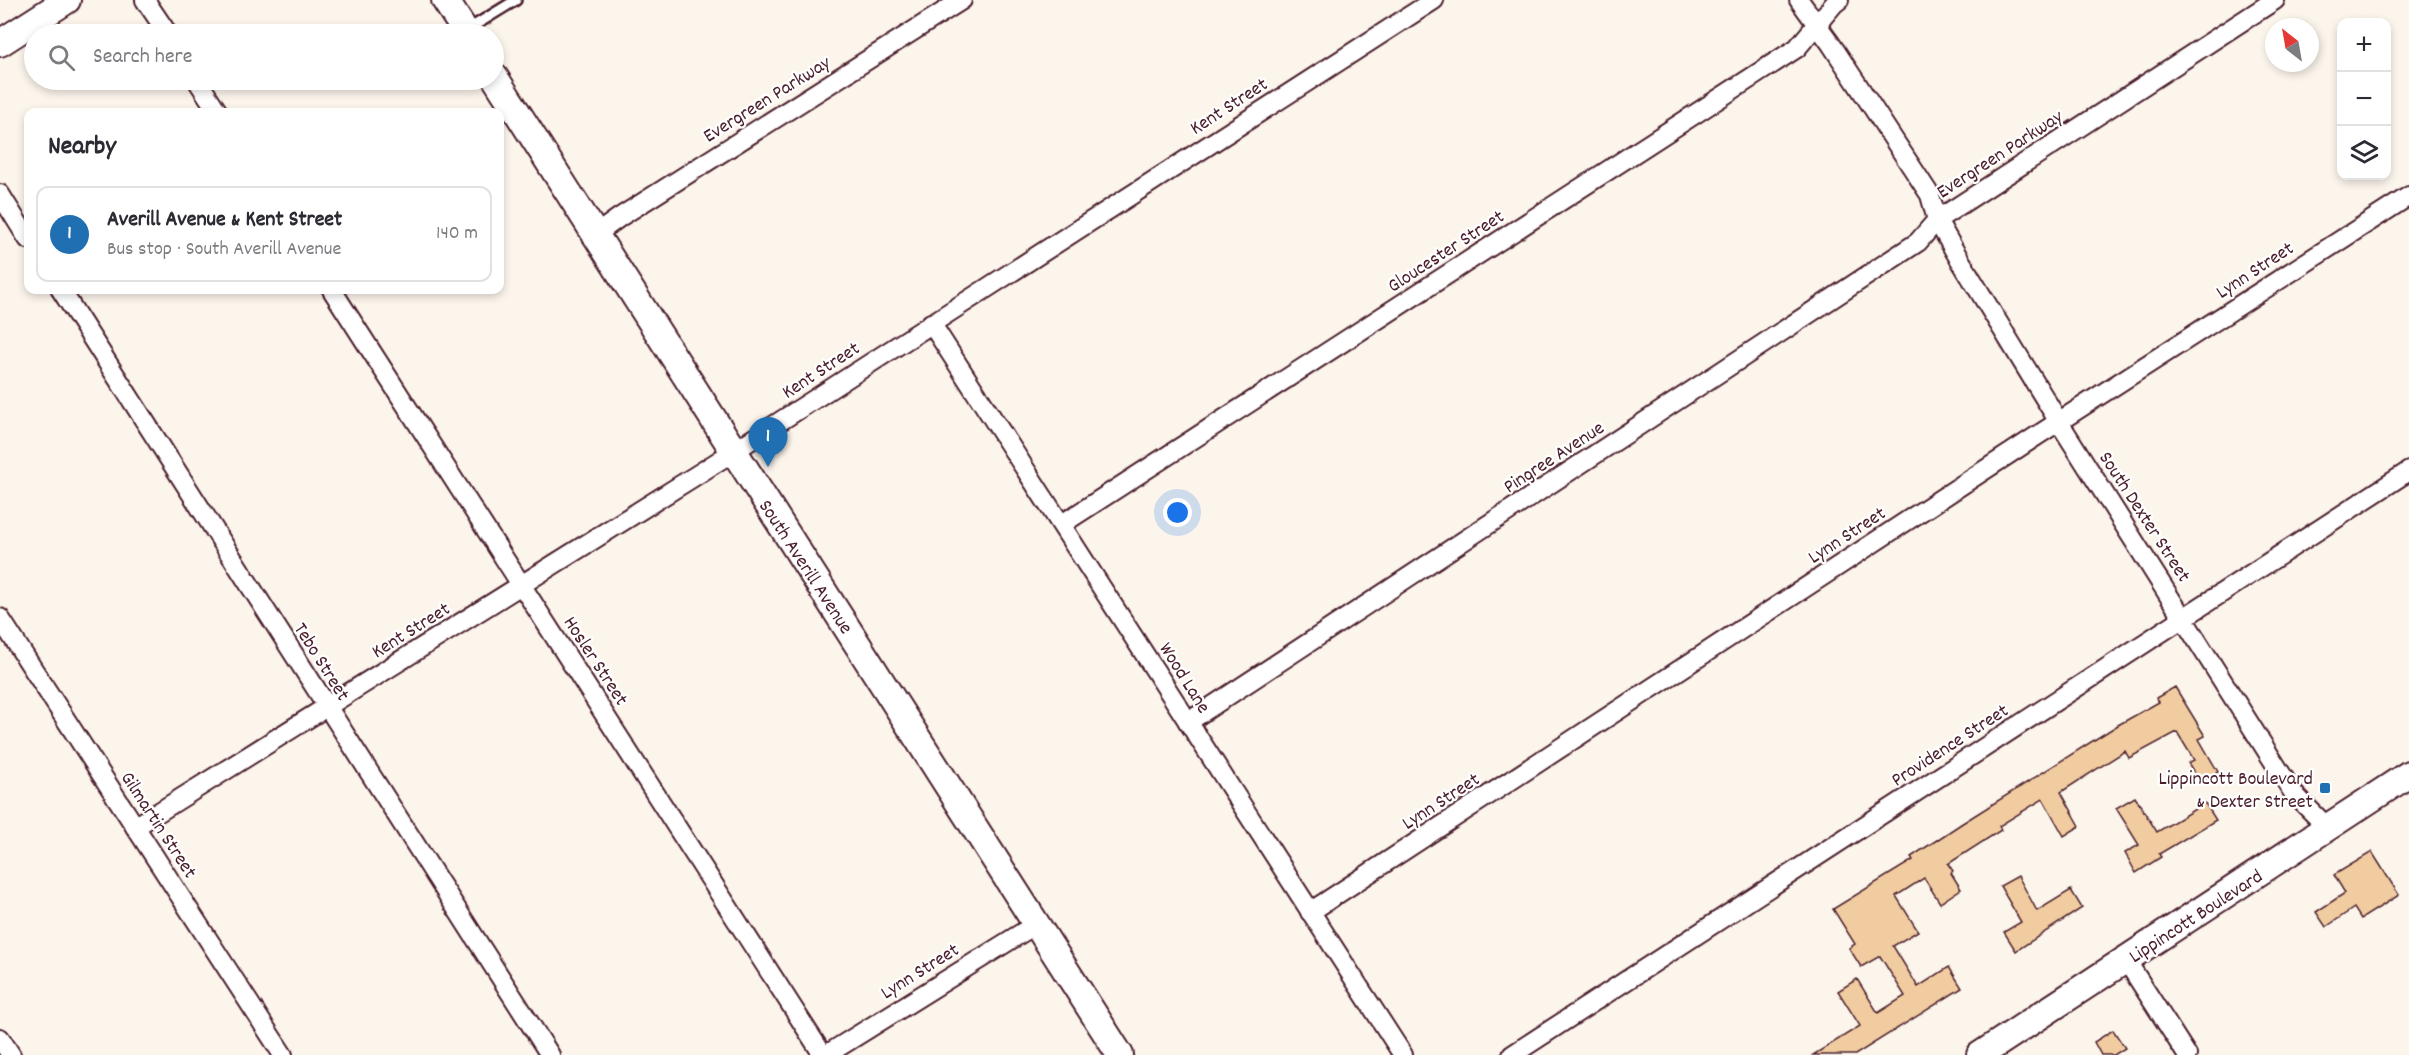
<!DOCTYPE html>
<html lang="en">
<head>
<meta charset="utf-8">
<style>
	:root { --surface:#fff; --page:#f7f7f7; --text:#2b2b33; --muted:#7c7c81; --line:#e1e1e2; --accent:#1f6fb2 }
	body { margin:0; font-family:Dekko,sans-serif; background:var(--page); color:var(--text) }
	.controls { position:absolute; right:18px; top:18px; display:grid; overflow:hidden; border-radius:12px; box-shadow:0 3px 9px #0003 }
	.controls button { width:54px; height:54px; display:grid; place-items:center; padding:0; border:0; border-bottom:2px solid var(--line); background:var(--surface); color:var(--text); font:30px sans-serif }
	.compass { position:absolute; left:2265px; top:18px; width:54px; height:54px; border-radius:50%; background:var(--surface); box-shadow:0 3px 9px #0003; rotate:329deg }
	.you { position:absolute; left:1178px; top:513px; width:21px; height:21px; margin:-15px; border:4px solid #fff; border-radius:50%; background:#1a73e8; box-shadow:0 0 0 9px #1a73e833 }
	.badge { display:grid; place-items:center; width:39px; height:39px; border-radius:50%; background:var(--accent); color:#fff; font-size:20px; font-weight:700 }
	.pin { position:absolute; translate:-50% -50px; filter:drop-shadow(0 2px 3px #0008) }
	.pin::after { content:''; position:absolute; top:32px; width:21px; height:18px; background:inherit; clip-path:polygon(0 0,100% 0,50% 100%) }
	.list { margin:0; padding:0; list-style:none }
	h2 { display:flex; justify-content:space-between; align-items:center; height:78px; margin:0; padding:0 24px; font-size:26px }
	h2 small { font-size:20px; font-weight:400; color:var(--muted) }
	.list li { display:grid; grid-template-columns:39px 1fr auto; gap:18px; align-items:center; box-sizing:border-box; height:96px; margin:0 12px 12px; padding:0 12px; border:2px solid var(--line); border-radius:12px }
	.list b { display:block; font-size:22px; white-space:nowrap }
	.list p { margin:0; font-size:20px; white-space:nowrap; color:var(--muted) }
	.list em { font-size:20px; font-style:normal; color:var(--muted) }
	.icon { flex:none; width:33px; height:33px; fill:none; stroke:currentColor; stroke-width:2; stroke-linecap:round; stroke-linejoin:round }
	.map { position:relative; flex:none; width:2409px; height:1055px; overflow:hidden }
	.search { position:absolute; background:var(--surface); box-shadow:0 3px 9px #0003; left:24px; top:24px; width:480px; height:66px; display:flex; align-items:center; gap:15px; box-sizing:border-box; padding:0 21px; border-radius:33px; color:var(--muted); font-size:22px }
	.panel { position:absolute; background:var(--surface); box-shadow:0 3px 9px #0003; left:24px; top:108px; width:480px; height:186px; border-radius:12px }
	.map>svg:first-child { display:block }
	.building { fill:#f1cca1; stroke:#4a1f2b; stroke-width:1.5 }
	.lines { fill:none; stroke-linecap:round; stroke-linejoin:round }
	.lane-casing { stroke:#4a1f2b; stroke-width:14 }
	.street-casing { stroke:#4a1f2b; stroke-width:22 }
	.secondary-casing { stroke:#4a1f2b; stroke-width:30 }
	.lane { stroke:#fff; stroke-width:9 }
	.street { stroke:#fff; stroke-width:18 }
	.secondary { stroke:#fff; stroke-width:26 }
	.poi-dot { fill:#1f6fb2; stroke:#fff; stroke-width:2 }
	.labels { text-anchor:middle; stroke-width:4.5; stroke-linejoin:round; paint-order:stroke }
	.street-label { font-size:20px; fill:#4a1f2b; stroke:#fff }
	.poi-label { font-size:20px; fill:#4a1f2b; stroke:#fff; text-anchor:end }
</style>
</head>
<body>
<div class="map">
<svg width="2409" height="1055" viewBox="0 0 2409 1055">
	<rect width="100%" height="100%" fill="#fcf5ec"/>
	<filter id="ink" filterUnits="userSpaceOnUse"><feTurbulence type="fractalNoise" baseFrequency=".0167" numOctaves="2"/><feDisplacementMap in="SourceGraphic" scale="12" xChannelSelector="R" yChannelSelector="G"/><feConvolveMatrix kernelMatrix="1 2 1 2 8 2 1 2 1" color-interpolation-filters="sRGB"/></filter>
	<g filter="url(#ink)">
		<!-- building -->
		<g class="building">
			<polygon points="2175,687 2205,736 2199,739 2218,772 2201,783 2188,763 2194,760 2177,732 2129,758 2125,751 2061,792 2080,826 2064,836 2043,799 1999,826 2001,830 1948,864 1953,871 1951,873 1961,889 1940,903 1924,878 1896,896 1918,931 1893,946 1918,987 1949,967 1962,988 1855,1055 1813,1055 1860,1026 1838,991 1857,979 1878,1013 1905,996 1880,956 1861,967 1849,948 1855,944 1833,909 1913,860 1911,857 1961,824 2118,725 2159,702 2156,698"/>
			<polygon points="2135,797 2157,832 2205,803 2216,820 2159,854 2161,857 2136,873 2125,853 2139,845 2116,808"/>
			<polygon points="2372,852 2399,895 2361,919 2354,908 2326,927 2316,912 2345,893 2334,875"/>
			<polygon points="2018,876 2037,911 2071,890 2082,908 2016,951 2004,932 2021,922 2000,886"/>
			<polygon points="2113,1030 2125,1048 2114,1055 2101,1055 2094,1042"/>
		</g>
		<g class="lines">
			<defs>
				<polyline id="lane" points="467,30 516,0"/>
				<g id="street">
					<polyline points="145,0 168,34"/>
					<polyline points="1799,0 1831,44 1930,195 1937,220 1954,250 2059,422 2294,794 2328,828"/>
					<polyline points="197,80 218,112"/>
					<polyline points="0,194 28,239"/>
					<polyline points="595,235 620,217 962,0"/>
					<polyline points="61,290 550,1055"/>
					<polyline points="332,290 823,1055"/>
					<polyline points="931,323 1403,1055"/>
					<polyline points="1062,524 1797,48 1834,4 1839,0"/>
					<polyline points="0,618 283,1055"/>
					<polyline points="1188,722 1918,242 1937,220 2275,0"/>
					<polyline points="135,827 703,471 1434,0"/>
					<polyline points="1310,912 2038,435 2409,196"/>
					<polyline points="2126,960 2187,1055"/>
					<polyline points="0,1038 11,1055"/>
					<polyline points="826,1055 1036,924"/>
					<polyline points="1512,1055 2409,471"/>
				</g>
				<g id="secondary">
					<polyline points="445,0 467,34"/>
					<polyline points="0,43 67,0"/>
					<polyline points="494,76 1120,1055"/>
					<polyline points="1980,1055 2409,774"/>
				</g>
			</defs>
			<!-- lane casing -->
			<use href="#lane" class="lane-casing"/>
			<!-- street casing -->
			<use href="#street" class="street-casing"/>
			<!-- secondary casing -->
			<use href="#secondary" class="secondary-casing"/>
			<!-- lane -->
			<use href="#lane" class="lane"/>
			<!-- street -->
			<use href="#street" class="street"/>
			<!-- secondary -->
			<use href="#secondary" class="secondary"/>
		</g>
	</g>
	<!-- markers -->
	<rect class="poi-dot" x="2319" y="782" width="12" height="12" rx="3"/>
	<g class="labels">
		<!-- street labels -->
		<g class="street-label">
			<text transform="translate(766 98) rotate(-32)" y="7">Evergreen Parkway</text>
			<text transform="translate(1228 105) rotate(-33)" y="7">Kent Street</text>
			<text transform="translate(1999 153) rotate(-33)" y="7">Evergreen Parkway</text>
			<text transform="translate(1445 250) rotate(-33)" y="7">Gloucester Street</text>
			<text transform="translate(2254 269) rotate(-33)" y="7">Lynn Street</text>
			<text transform="translate(820 369) rotate(-33)" y="7">Kent Street</text>
			<text transform="translate(1553 456) rotate(-33)" y="7">Pingree Avenue</text>
			<text transform="translate(2146 516) rotate(57)" y="7">South Dexter Street</text>
			<text transform="translate(1846 534) rotate(-33)" y="7">Lynn Street</text>
			<text transform="translate(807 566) rotate(57)" y="7">South Averill Avenue</text>
			<text transform="translate(410 629) rotate(-32)" y="7">Kent Street</text>
			<text transform="translate(597 660) rotate(57)" y="7">Hosler Street</text>
			<text transform="translate(323 661) rotate(58)" y="7">Tebo Street</text>
			<text transform="translate(1186 677) rotate(58)" y="7">Wood Lane</text>
			<text transform="translate(1949 744) rotate(-33)" y="7">Providence Street</text>
			<text transform="translate(1440 800) rotate(-33)" y="7">Lynn Street</text>
			<text transform="translate(160 824) rotate(57)" y="7">Gilmartin Street</text>
			<text transform="translate(2195 915) rotate(-33)" y="7">Lippincott Boulevard</text>
			<text transform="translate(919 970) rotate(-32)" y="7">Lynn Street</text>
		</g>
		<!-- poi labels -->
		<g class="poi-label">
			<text x="2313" y="784">Lippincott Boulevard<tspan x="2313" dy="23">&amp; Dexter Street</tspan></text>
		</g>
	</g>
</svg>
<div class="controls">
<button>+</button>
<button>−</button>
<button><svg class="icon" aria-label="layers" viewBox="0 0 24 24"><path d="M12 4l9 5-9 5-9-5zM3 14l9 5 9-5"/></svg></button>
</div>
<svg class="compass" viewBox="-18 -18 36 36"><path d="M0-13l5 13h-10z" fill="#e53935"/><path d="M0 13l5-13h-10z" fill="#7c7c81"/></svg>
<div class="you"></div>
<div class="pin badge" style="left:768px;top:467px">1</div>
<div class="search"><svg class="icon" aria-label="search" viewBox="0 0 24 24"><circle cx="10" cy="10" r="6"/><path d="M15 15l6 6"/></svg>Search here</div>
<section class="panel">
<h2>Nearby<small></small></h2>
<ul class="list">
<li><span class="badge">1</span><div><b>Averill Avenue &amp; Kent Street</b><p>Bus stop · South Averill Avenue</p></div><em>140 m</em></li>
</ul>
</section>
</div>
</body>
</html>
